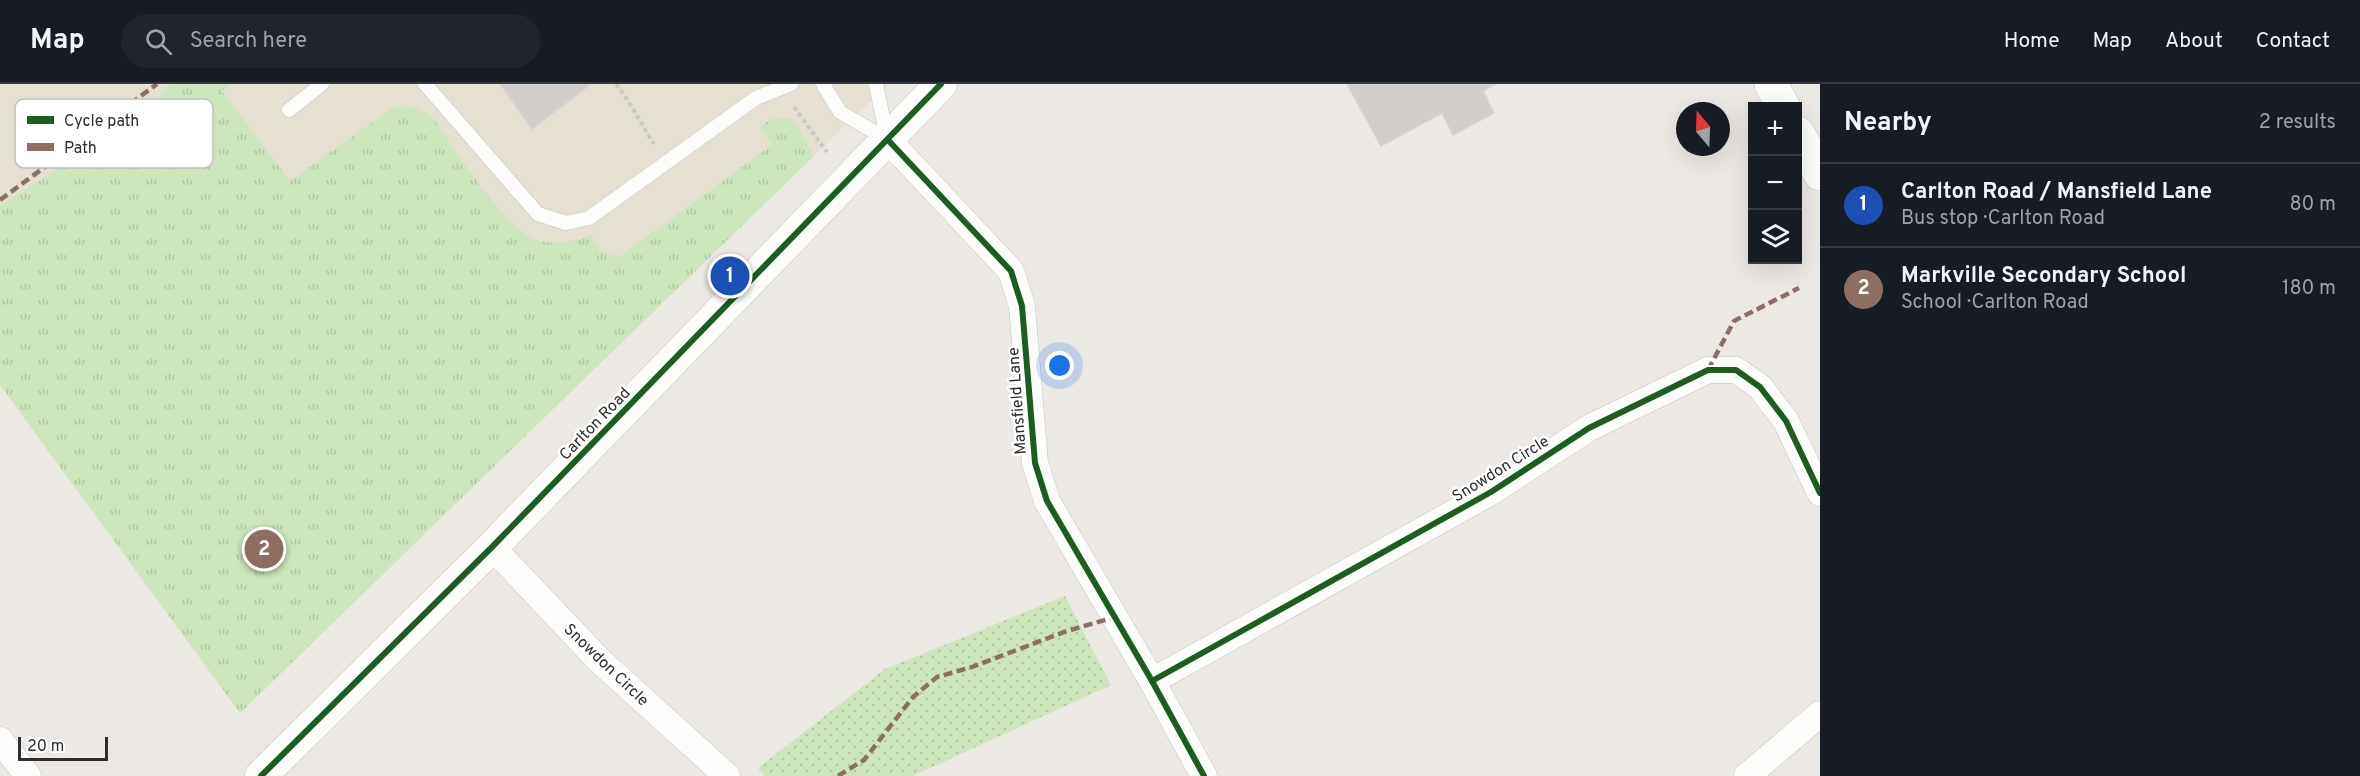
<!DOCTYPE html>
<html lang="en">
<head>
<meta charset="utf-8">
<style>
	:root { --surface:#171b24; --page:#20242c; --text:#f1f3f6; --muted:#9ea1a6; --line:#363941; --accent:#d93025 }
	body { margin:0; font-family:Overpass,sans-serif; background:var(--page); color:var(--text) }
	.controls { position:absolute; right:18px; top:18px; display:grid; overflow:hidden; border-radius:0px; box-shadow:0 6px 24px #0002 }
	.controls button { width:54px; height:54px; display:grid; place-items:center; padding:0; border:0; border-bottom:2px solid var(--line); background:var(--surface); color:var(--text); font:30px sans-serif }
	.compass { position:absolute; left:1676px; top:18px; width:54px; height:54px; border-radius:50%; background:var(--surface); box-shadow:0 6px 24px #0002; rotate:341deg }
	.scale { position:absolute; left:18px; bottom:15px; width:90px; box-sizing:border-box; padding-left:6px; border:3px solid #2e2e2e; border-top:0; font-size:16px; line-height:21px; white-space:nowrap; color:#2e2e2e; -webkit-text-stroke:4px #fff; paint-order:stroke }
	.you { position:absolute; left:1060px; top:282px; width:21px; height:21px; margin:-15px; border:4px solid #fff; border-radius:50%; background:#1a73e8; box-shadow:0 0 0 9px #1a73e833 }
	.badge { display:grid; place-items:center; width:39px; height:39px; border-radius:50%; background:var(--accent); color:#fff; font-size:20px; font-weight:700 }
	.pin { position:absolute; translate:-50% -50%; border:3px solid #fff; box-shadow:0 2px 6px #0006 }
	.list { margin:0; padding:0; list-style:none }
	h2 { display:flex; justify-content:space-between; align-items:center; height:78px; margin:0; padding:0 24px; font-size:26px }
	h2 small { font-size:20px; font-weight:400; color:var(--muted) }
	.list li { display:grid; grid-template-columns:39px 1fr auto; gap:18px; align-items:center; box-sizing:border-box; height:84px; padding:0 24px; border-top:2px solid var(--line) }
	.list b { display:block; font-size:22px; white-space:nowrap }
	.list p { margin:0; font-size:20px; white-space:nowrap; color:var(--muted) }
	.list em { font-size:20px; font-style:normal; color:var(--muted) }
	.icon { flex:none; width:33px; height:33px; fill:none; stroke:currentColor; stroke-width:2; stroke-linecap:round; stroke-linejoin:round }
	.map { position:relative; flex:none; width:1820px; height:692px; overflow:hidden }
	header { display:flex; align-items:center; gap:36px; box-sizing:border-box; height:84px; padding:0 30px; background:var(--surface); border-bottom:2px solid var(--line) }
	header strong { font-size:28px }
	nav { display:flex; gap:33px; margin-inline-start:auto; font-size:21px }
	.search { width:420px; height:54px; background:var(--page); display:flex; align-items:center; gap:15px; box-sizing:border-box; padding:0 21px; border-radius:33px; color:var(--muted); font-size:22px }
	main { display:flex }
	aside { flex:1; background:var(--surface) }
	.map>svg:first-child { display:block }
	.education { fill:#e6e0d3 }
	.grass { fill:url(#grass-tufts) }
	.park { fill:url(#park-dots) }
	.building { fill:#d1cecb; stroke:#d7d4d0; stroke-width:1.5 }
	.lines { fill:none; stroke-linecap:round; stroke-linejoin:round }
	.service-casing { stroke:#c5c4c5; stroke-width:15 }
	.minor-casing { stroke:#c5c4c5; stroke-width:27 }
	.tertiary-casing { stroke:#c5c4c5; stroke-width:33 }
	.secondary-casing { stroke:#c5c4c5; stroke-width:34 }
	.path { stroke:#c9c9c8; stroke-width:4; stroke-dasharray:4.5 3; stroke-linecap:butt }
	.service { stroke:#fcfcfb; stroke-width:14 }
	.minor { stroke:#fcfcfb; stroke-width:26 }
	.tertiary { stroke:#fcfcfb; stroke-width:32 }
	.secondary { stroke:#fcfcfb; stroke-width:33 }
	.quiet { stroke:#8d6e63; stroke-width:4.5; stroke-dasharray:9 4.5; stroke-linecap:butt }
	.cycleway-casing { stroke:#fff; stroke-width:10 }
	.cycleway { stroke:#1b5e20; stroke-width:6 }
	.labels { text-anchor:middle; stroke-width:5; stroke-linejoin:round; paint-order:stroke }
	.street-label { font-size:16px; fill:#2e2e2e; stroke:#fff }
	.key { fill:#fff; stroke:#c0c0c0; stroke-width:1.5 }
	.key-label { font-size:16px; fill:#2e2e2e }
</style>
</head>
<body>
<header>
<strong>Map</strong>
<div class="search"><svg class="icon" aria-label="search" viewBox="0 0 24 24"><circle cx="10" cy="10" r="6"/><path d="M15 15l6 6"/></svg>Search here</div>
<nav><a>Home</a><a>Map</a><a>About</a><a>Contact</a></nav>
</header>
<main>
<div class="map">
<svg width="1820" height="692" viewBox="0 0 1820 692">
	<defs>
		<pattern id="grass-tufts" width="24" height="20" patternUnits="userSpaceOnUse" patternTransform="scale(1.5)"><rect width="24" height="20" fill="#cee6be"/><path d="M3 7l-1-3M5 7V3M7 7l1-3M15 17l-1-3M17 17v-4M19 17l1-3" fill="none" stroke="#b1c6a4"/></pattern>
		<pattern id="park-dots" width="8" height="8" patternUnits="userSpaceOnUse" patternTransform="scale(1.5)"><rect width="8" height="8" fill="#cee6be"/><path d="M2 2h.1M6 6h.1" fill="none" stroke="#b1c6a4" stroke-width="1.8" stroke-linecap="round"/></pattern>
	</defs>
	<rect width="100%" height="100%" fill="#ece8e4"/>
	<!-- education -->
	<polygon class="education" points="0,0 888,0 240,629 0,301"/>
	<!-- grass -->
	<path class="grass" d="M170 0H232L222 7 290 97 391 25C406 21 419 23 432 33 455 64 503 144 537 156 556 162 574 157 592 151L600 166 619 173 772 61 760 43 773 34 791 35C803 46 805 58 814 72L240 629 0 301V122L143 31Z"/>
	<!-- park -->
	<polygon class="park" points="1065,512 1111,601 913,692 765,692 758,684 885,585"/>
	<!-- building -->
	<g class="building">
		<polygon points="500,0 591,0 532,45"/>
		<polygon points="1347,0 1495,0 1483,7 1494,29 1453,51 1442,29 1381,62"/>
	</g>
	<g class="lines">
		<defs>
			<g id="service">
				<polyline points="425,0 538,130 566,139 589,134 756,14 791,0"/>
				<polyline points="823,0 840,28 888,56"/>
				<polyline points="876,0 887,54"/>
				<polyline points="289,26 322,0"/>
			</g>
			<g id="minor">
				<polyline points="888,56 1011,187 1022,222 1035,379 1047,417 1152,597 1204,692"/>
				<polyline points="492,463 599,576 727,692"/>
				<polyline points="1152,597 1491,408 1589,344 1708,286 1736,286 1760,303 1786,337 1820,409"/>
				<polyline points="0,656 28,692"/>
				<polyline points="1747,692 1820,630"/>
			</g>
			<polyline id="tertiary" points="261,692 492,463 941,0"/>
			<g id="secondary">
				<polyline points="1771,0 1783,22"/>
				<polyline points="1798,49 1820,90"/>
			</g>
		</defs>
		<!-- service casing -->
		<use href="#service" class="service-casing"/>
		<!-- minor casing -->
		<use href="#minor" class="minor-casing"/>
		<!-- tertiary casing -->
		<use href="#tertiary" class="tertiary-casing"/>
		<!-- secondary casing -->
		<use href="#secondary" class="secondary-casing"/>
		<!-- path -->
		<g class="path">
			<path d="M616 0C631 19 641 40 654 60"/>
			<polyline points="794,23 827,68"/>
		</g>
		<!-- service -->
		<use href="#service" class="service"/>
		<!-- minor -->
		<use href="#minor" class="minor"/>
		<!-- tertiary -->
		<use href="#tertiary" class="tertiary"/>
		<!-- secondary -->
		<use href="#secondary" class="secondary"/>
		<!-- quiet -->
		<g class="quiet">
			<polyline points="0,116 157,0"/>
			<polyline points="1708,286 1734,237 1799,204"/>
			<polyline points="838,692 864,676 913,613 937,593 972,583 1064,548 1115,533"/>
		</g>
		<defs>
			<g id="cycleway">
				<polyline points="888,56 1011,187 1022,222 1035,379 1047,417 1152,597 1204,692"/>
				<polyline points="1152,597 1491,408 1589,344 1708,286 1736,286 1760,303 1786,337 1820,409"/>
				<polyline points="261,692 492,463 941,0"/>
			</g>
		</defs>
		<!-- cycleway casing -->
		<use href="#cycleway" class="cycleway-casing"/>
		<!-- cycleway -->
		<use href="#cycleway" class="cycleway"/>
	</g>
	<g class="labels">
		<!-- street labels -->
		<g class="street-label">
			<text transform="translate(1016 317) rotate(-94)" y="6">Mansfield Lane</text>
			<text transform="translate(594 339) rotate(-46)" y="6">Carlton Road</text>
			<text transform="translate(1500 384) rotate(-32)" y="6">Snowdon Circle</text>
			<text transform="translate(607 580) rotate(44)" y="6">Snowdon Circle</text>
		</g>
	</g>
	<!-- legend -->
	<rect x="15" y="15" width="198" height="69" rx="9" class="key"/>
	<rect x="27" y="32" width="27" height="8" fill="#1b5e20"/>
	<rect x="27" y="59" width="27" height="8" fill="#8d6e63"/>
	<g class="key-label">
		<text x="64" y="42">Cycle path</text>
		<text x="64" y="69">Path</text>
	</g>
</svg>
<div class="controls">
<button>+</button>
<button>−</button>
<button><svg class="icon" aria-label="layers" viewBox="0 0 24 24"><path d="M12 4l9 5-9 5-9-5zM3 14l9 5 9-5"/></svg></button>
</div>
<svg class="compass" viewBox="-18 -18 36 36"><path d="M0-13l5 13h-10z" fill="#e53935"/><path d="M0 13l5-13h-10z" fill="#9ea1a6"/></svg>
<div class="scale">20 m</div>
<div class="you"></div>
<div class="pin badge" style="left:730px;top:192px;background:#1a4fb4">1</div>
<div class="pin badge" style="left:264px;top:465px;background:#8d6e63">2</div>
</div>
<aside>
<h2>Nearby<small>2 results</small></h2>
<ul class="list">
<li><span class="badge" style="background:#1a4fb4">1</span><div><b>Carlton Road / Mansfield Lane</b><p>Bus stop · Carlton Road</p></div><em>80 m</em></li>
<li><span class="badge" style="background:#8d6e63">2</span><div><b>Markville Secondary School</b><p>School · Carlton Road</p></div><em>180 m</em></li>
</ul>
</aside>
</main>
</body>
</html>
